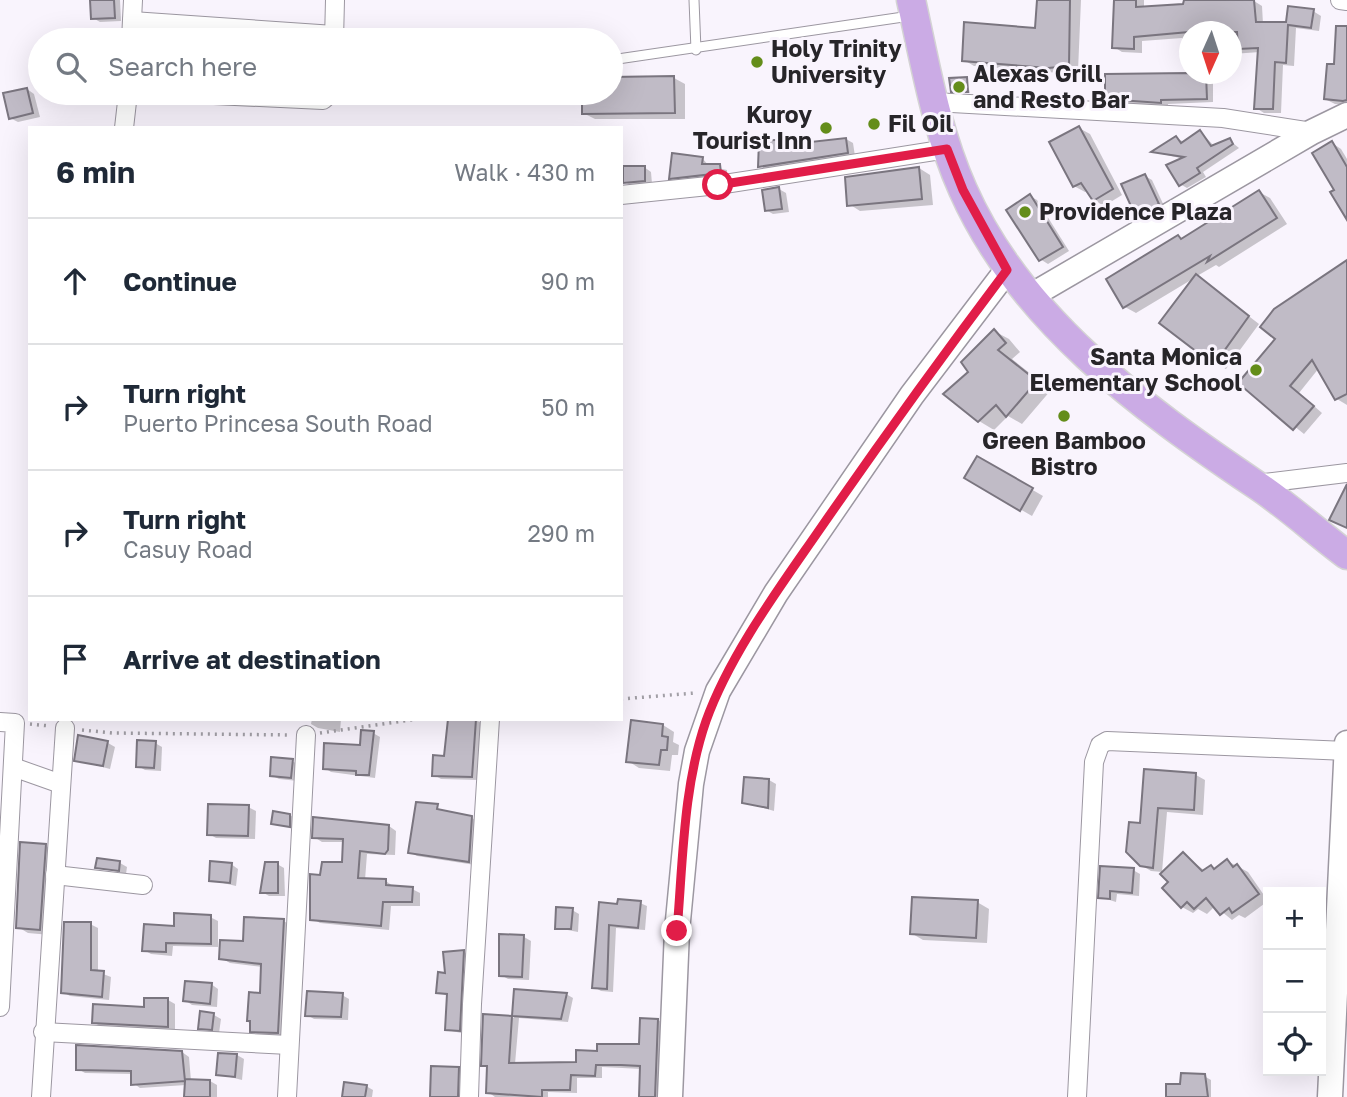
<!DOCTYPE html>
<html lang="en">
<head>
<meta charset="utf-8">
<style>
	:root { --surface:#fff; --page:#f2f2f3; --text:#1f2937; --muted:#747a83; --line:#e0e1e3 }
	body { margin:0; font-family:"Golos Text",sans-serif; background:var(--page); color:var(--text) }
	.controls { position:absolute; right:21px; bottom:21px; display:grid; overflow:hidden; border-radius:0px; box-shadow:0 7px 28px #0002 }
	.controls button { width:63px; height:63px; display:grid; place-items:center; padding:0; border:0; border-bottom:2px solid var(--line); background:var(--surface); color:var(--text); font:35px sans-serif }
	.compass { position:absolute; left:1179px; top:21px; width:63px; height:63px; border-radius:50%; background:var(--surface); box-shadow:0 7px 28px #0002; rotate:183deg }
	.stop { position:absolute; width:21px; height:21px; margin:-16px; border:5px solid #e11d48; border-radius:50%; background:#fff }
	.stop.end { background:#e11d48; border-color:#fff; box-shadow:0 2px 7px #0008 }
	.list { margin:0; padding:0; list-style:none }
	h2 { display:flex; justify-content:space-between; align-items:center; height:91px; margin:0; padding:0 28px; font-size:30px }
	h2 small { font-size:23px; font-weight:400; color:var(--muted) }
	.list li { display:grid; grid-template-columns:46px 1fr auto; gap:21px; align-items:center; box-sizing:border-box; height:126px; padding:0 28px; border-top:2px solid var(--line) }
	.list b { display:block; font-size:26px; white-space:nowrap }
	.list p { margin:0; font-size:23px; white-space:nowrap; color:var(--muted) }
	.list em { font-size:23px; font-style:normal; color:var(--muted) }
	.icon { flex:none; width:38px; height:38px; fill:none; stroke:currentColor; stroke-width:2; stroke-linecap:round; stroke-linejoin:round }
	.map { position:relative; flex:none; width:1347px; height:1097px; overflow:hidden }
	.search { position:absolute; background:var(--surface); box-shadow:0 7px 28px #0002; left:28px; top:28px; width:595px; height:77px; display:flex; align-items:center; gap:18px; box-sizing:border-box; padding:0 24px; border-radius:38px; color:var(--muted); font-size:26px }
	.panel { position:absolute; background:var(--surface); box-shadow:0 7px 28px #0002; left:28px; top:126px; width:595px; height:595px; border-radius:0px }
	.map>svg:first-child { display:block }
	.shadow { fill:#0003 }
	.building { fill:#c0bbc6; stroke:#7a757f; stroke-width:2 }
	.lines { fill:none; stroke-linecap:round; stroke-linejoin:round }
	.lane-casing { stroke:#9c97a1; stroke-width:11 }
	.street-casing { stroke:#9c97a1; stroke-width:20 }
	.secondary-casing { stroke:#9c97a1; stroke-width:27 }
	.primary-casing { stroke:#d4d3d4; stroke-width:31 }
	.path { stroke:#a29fa6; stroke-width:3.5; stroke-dasharray:2 5; stroke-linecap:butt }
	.lane { stroke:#fff; stroke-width:9 }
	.street { stroke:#fff; stroke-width:18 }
	.secondary { stroke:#fff; stroke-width:24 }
	.primary { stroke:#cbabe5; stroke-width:28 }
	.route { stroke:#e11d48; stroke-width:9 }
	.poi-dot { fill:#648d1a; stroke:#f9f4fd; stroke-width:2.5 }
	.labels { text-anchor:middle; stroke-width:6; stroke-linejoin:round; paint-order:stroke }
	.poi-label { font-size:23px; font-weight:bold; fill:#272529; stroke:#f9f4fd; text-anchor:start }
</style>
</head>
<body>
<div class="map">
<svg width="1347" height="1097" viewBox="0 0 1347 1097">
	<rect width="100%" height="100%" fill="#f9f4fd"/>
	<!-- shadow -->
	<g class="shadow">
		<polygon points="92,0 120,0 121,21 100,22 93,18"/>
		<polygon points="1039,0 1081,0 1078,71 1060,73 974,66 964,60 1037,29"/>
		<polygon points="1116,0 1144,0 1144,9 1185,6 1185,0 1254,1 1262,6 1263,24 1287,24 1313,11 1321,16 1319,31 1296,28 1294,66 1283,65 1281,113 1264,113 1256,108 1260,52 1232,54 1232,32 1190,32 1190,55 1182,50 1182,38 1142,41 1142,53 1122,52 1114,47"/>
		<polygon points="1347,37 1347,105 1335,104 1325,99"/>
		<polygon points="1206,75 1213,79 1213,102 1168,104 1168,106 1114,102 1107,98"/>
		<polygon points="674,78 685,84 685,119 595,119 583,113 583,93 611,93 611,79"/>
		<polygon points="966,79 970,93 953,90"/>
		<polygon points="27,89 34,94 40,117 18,122 10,118"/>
		<polygon points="1079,128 1090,134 1122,195 1104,206 1094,200 1088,190 1085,192 1074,186"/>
		<polygon points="1201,132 1214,146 1229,140 1239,148 1203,172 1206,177 1187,188 1180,184 1184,159 1154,152 1176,138 1184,142"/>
		<polygon points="810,139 816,143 846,139 853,143 855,156 767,170 760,166"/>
		<polygon points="1332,143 1341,149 1347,159 1347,216 1336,190"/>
		<polygon points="703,159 709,166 727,170 727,176 678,182 671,178"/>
		<polygon points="644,167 651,172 652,184 632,186 625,182"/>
		<polygon points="919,168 930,175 933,205 860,211 849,204"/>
		<polygon points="1145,176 1152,180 1165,208 1143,218 1136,214"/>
		<polygon points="779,189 786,193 789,212 773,214 766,210"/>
		<polygon points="1259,192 1270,198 1287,224 1219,267 1216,265 1197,276 1259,324 1226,369 1215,363 1196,277 1136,313 1125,307 1178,237 1184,240"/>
		<polygon points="1030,196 1037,200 1069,251 1048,264 1040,259"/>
		<polygon points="1347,261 1347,405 1337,399 1319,368 1299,393 1322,413 1304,434 1240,382"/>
		<polygon points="994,331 1009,339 1020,352 1012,359 1051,390 1022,424 1008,416 994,430 979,421 970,372"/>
		<polygon points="978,458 1043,496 1032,516 966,478"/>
		<polygon points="312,719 341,719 340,732 318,728 311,724"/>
		<polygon points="476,720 483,724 479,780 441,779 434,775"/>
		<polygon points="663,725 674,732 673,742 679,745 678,755 672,755 670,771 639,768 628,761"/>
		<polygon points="373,733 380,737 375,778 331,772 325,768 361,747"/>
		<polygon points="108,743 115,747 110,769 76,760"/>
		<polygon points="155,743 162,747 161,771 145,770 138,766"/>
		<polygon points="292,761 299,765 298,781 279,779 271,775"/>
		<polygon points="1145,771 1196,775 1205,780 1203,815 1167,812 1162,872 1151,871 1141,865"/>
		<polygon points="769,780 776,784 774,811 744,802"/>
		<polygon points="248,807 256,811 255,839 216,838 209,834"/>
		<polygon points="290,815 293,817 292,828 273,823"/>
		<polygon points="472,818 479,822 475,865 417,856 410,852"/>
		<polygon points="389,826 396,831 395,855 367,854 365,880 386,881 394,887 412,889 420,893 420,906 391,906 389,930 320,923 312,918 322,877 344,864 345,842 322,842 314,837"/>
		<polygon points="46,846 55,851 50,935 28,933 18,927"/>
		<polygon points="1183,854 1205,871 1211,867 1216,869 1227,861 1237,866 1248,872 1268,901 1245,918 1239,915 1232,920 1215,906 1207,914 1198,909 1193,913 1182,907 1171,882"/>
		<polygon points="120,863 127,867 126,874 97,867"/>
		<polygon points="231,864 238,869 236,886 210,880"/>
		<polygon points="277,864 284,868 285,896 269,896 262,892"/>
		<polygon points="1133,870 1140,874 1139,896 1117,894 1116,902 1100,897"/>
		<polygon points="977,902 989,909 987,943 923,940 911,933"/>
		<polygon points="640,903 647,906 645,930 616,928 613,992 601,991 594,987 601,904"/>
		<polygon points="572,910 579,914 578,932 557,928"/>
		<polygon points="210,917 218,921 218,947 173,946 172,956 151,954 144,950 176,928"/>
		<polygon points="283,921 292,925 286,1037 260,1035 251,1031 248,1020 262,995 263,967 230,963 221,958"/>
		<polygon points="90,924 98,928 98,972 111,977 109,1000 70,996 63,992"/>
		<polygon points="524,937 531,941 529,980 508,979 501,975"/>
		<polygon points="464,952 471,956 466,1034 447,1030 448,996 438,992"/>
		<polygon points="211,984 218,989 217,1007 192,1005 185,1000"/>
		<polygon points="516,991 566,994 573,998 568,1022 519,1018 515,1064 577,1063 599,1053 641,1046 658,1020 665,1024 664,1097 641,1097 642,1069 602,1067 602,1078 577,1078 577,1093 548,1092 548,1097 495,1097 488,1092 489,1069 483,1065 485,1016 514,1018"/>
		<polygon points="342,995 349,999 348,1020 314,1019 307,1015"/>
		<polygon points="168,1000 175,1004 175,1030 100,1026 93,1022"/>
		<polygon points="214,1015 221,1019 219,1033 199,1028"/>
		<polygon points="182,1052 189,1057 191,1081 210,1081 217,1085 217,1097 186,1097 186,1085 140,1088 133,1083 132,1074 85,1073 78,1069"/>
		<polygon points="237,1055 244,1059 242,1080 218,1074"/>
		<polygon points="458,1069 465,1073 465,1097 431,1097"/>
		<polygon points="1204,1076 1211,1080 1211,1097 1167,1097"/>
		<polygon points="366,1086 373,1090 372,1097 344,1097"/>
	</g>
	<!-- building -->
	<g class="building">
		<polygon points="90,0 114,0 115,18 91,19"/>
		<polygon points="1037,0 1070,0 1069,66 1048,68 962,61 964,22 1035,28"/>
		<polygon points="1114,0 1136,0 1136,7 1183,4 1184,0 1254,0 1256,22 1286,22 1288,6 1314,9 1311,28 1288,25 1286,63 1275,62 1273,109 1254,109 1258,48 1238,49 1237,32 1189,32 1134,37 1134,49 1112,48"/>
		<polygon points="1336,26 1347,26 1347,100 1343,101 1324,99 1327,64 1334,64"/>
		<polygon points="1189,73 1206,74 1207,99 1161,100 1161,103 1105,99 1105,74"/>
		<polygon points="674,76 675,113 582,114 582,93 611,93 611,77"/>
		<polygon points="967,77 968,92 951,92 949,78"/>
		<polygon points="27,88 33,113 9,119 3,93"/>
		<polygon points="1079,126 1113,189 1093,201 1081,183 1073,187 1049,142"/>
		<polygon points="1200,130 1211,146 1230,138 1233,144 1197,168 1200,173 1179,186 1166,165 1184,157 1151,152 1176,136 1181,143"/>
		<polygon points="810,138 811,142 846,138 848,153 758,167 759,141"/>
		<polygon points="1332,141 1347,167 1347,220 1330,192 1334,190 1312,153"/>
		<polygon points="672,153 703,157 702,164 720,164 721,173 669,179"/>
		<polygon points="623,166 645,166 645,181 623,183"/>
		<polygon points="919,167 922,199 847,206 845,177"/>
		<polygon points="1145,174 1159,204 1135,215 1121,184"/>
		<polygon points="779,187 782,209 765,211 762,190"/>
		<polygon points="1259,190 1277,218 1207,262 1210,256 1123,308 1106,279 1178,235 1181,239"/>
		<polygon points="1030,194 1063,247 1039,261 1006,210"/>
		<polygon points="1347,260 1347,394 1335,400 1312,360 1290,386 1314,406 1293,430 1238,383 1275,339 1260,327 1274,309"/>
		<polygon points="1196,274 1249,316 1214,365 1159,323"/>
		<polygon points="994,329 1006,343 998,350 1037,381 1006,417 996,405 978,422 943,394 968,372 961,362"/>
		<polygon points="977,456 1033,488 1020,511 964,478"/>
		<polygon points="1347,484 1347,528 1329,520"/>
		<polygon points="448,719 476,719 472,777 432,776 433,755 444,756"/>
		<polygon points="631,720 663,724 662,736 668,737 667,750 661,750 659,765 626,762"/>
		<polygon points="361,730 374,731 369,775 356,775 356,771 323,769 324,743 360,745"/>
		<polygon points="78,735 108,741 103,766 74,761"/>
		<polygon points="137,740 156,741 154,768 136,767"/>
		<polygon points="271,757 293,759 291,778 270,776"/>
		<polygon points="1144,769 1196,773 1194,810 1158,808 1153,868 1140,866 1126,852 1129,822 1140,823"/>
		<polygon points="744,777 769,779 768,808 742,803"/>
		<polygon points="416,802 438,804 437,809 472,816 469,862 408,853"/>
		<polygon points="208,804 249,805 248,836 207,835"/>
		<polygon points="273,811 290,814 290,827 271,824"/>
		<polygon points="313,817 389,825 388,850 385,854 360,851 358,878 386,879 386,885 413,887 412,902 383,902 381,926 310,920 310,874 320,875 322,862 342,862 343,839 312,838"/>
		<polygon points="20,842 46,844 40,930 16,928"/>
		<polygon points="1183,852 1202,871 1211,865 1214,869 1227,859 1233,867 1237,864 1259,894 1232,913 1229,908 1220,915 1206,898 1194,909 1187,902 1181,908 1162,888 1168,882 1160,874"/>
		<polygon points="97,858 120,861 119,871 95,868"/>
		<polygon points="210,861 232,863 230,883 209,881"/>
		<polygon points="265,862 278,862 278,893 260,893"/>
		<polygon points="1100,866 1134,868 1132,893 1110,891 1110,899 1098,898"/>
		<polygon points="912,897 978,900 976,938 910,934"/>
		<polygon points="618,899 641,901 638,928 609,925 607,989 592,988 599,902 617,904"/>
		<polygon points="556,907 573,908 571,929 555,929"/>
		<polygon points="174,913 211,915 211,944 166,943 166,952 142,951 144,924 174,926"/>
		<polygon points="244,917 284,919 278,1033 250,1032 250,1021 247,1021 249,992 260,993 261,964 219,959 220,940 243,941"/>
		<polygon points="64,922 91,922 91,970 104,971 102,997 61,993"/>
		<polygon points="499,934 524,935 522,977 499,976"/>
		<polygon points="464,950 460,1031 445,1030 447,994 436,993 438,972 445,973 443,952"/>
		<polygon points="185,981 212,983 210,1004 183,1001"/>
		<polygon points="514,989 567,993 561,1019 512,1016"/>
		<polygon points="307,991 343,993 341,1017 305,1016"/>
		<polygon points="144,998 168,998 168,1027 92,1023 93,1004 144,1007"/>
		<polygon points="200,1011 214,1013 212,1030 198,1029"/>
		<polygon points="483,1014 512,1016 509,1063 576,1062 576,1050 597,1051 597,1044 639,1044 640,1018 658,1019 655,1097 639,1097 640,1066 621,1065 596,1065 595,1076 571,1075 570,1090 542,1090 542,1097 486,1093 487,1066 481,1066"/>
		<polygon points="76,1045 182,1051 185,1081 185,1079 210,1080 210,1097 184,1097 185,1081 131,1085 131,1071 76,1070"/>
		<polygon points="218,1053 237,1054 235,1077 216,1075"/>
		<polygon points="431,1066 459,1067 458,1097 430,1097"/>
		<polygon points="1181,1073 1205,1074 1208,1097 1166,1097 1166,1084 1180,1084"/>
		<polygon points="344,1082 367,1085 365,1097 342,1097"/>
	</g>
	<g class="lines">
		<defs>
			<g id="lane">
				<polyline points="694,0 696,50"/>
				<polyline points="611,60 910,16"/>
			</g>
			<g id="street">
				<polyline points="1340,0 1347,1"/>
				<polyline points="132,21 334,35"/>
				<polyline points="131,40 133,0"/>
				<polyline points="334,40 335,0"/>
				<polyline points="171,93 323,100 331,93"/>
				<polyline points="934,102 1223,118 1312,132"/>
				<polyline points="124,128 128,93"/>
				<polyline points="621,195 718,185 947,149"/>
				<polyline points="1256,484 1347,473"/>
				<polyline points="0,722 15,723 0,1007"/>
				<polyline points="13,767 61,784"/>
				<polyline points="55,875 143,885"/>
				<polyline points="43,1032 289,1045"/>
				<polyline points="41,1097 65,728"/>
				<polyline points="287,1097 306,735"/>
				<polyline points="469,1097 472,1004 490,719"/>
				<polyline points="1077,1097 1094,762 1100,745 1107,741 1347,751"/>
			</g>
			<g id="secondary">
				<polyline points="1029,297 1312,132 1347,115"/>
				<polyline points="670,1097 677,931 691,784 697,751 718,691 776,593 912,395 1007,270"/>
				<polyline points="1330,1097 1347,743"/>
			</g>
			<path id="primary" d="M911 0C925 63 936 130 963 190 1020 319 1141 407 1255 484 1287 505 1316 532 1347 555"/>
		</defs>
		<!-- lane casing -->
		<use href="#lane" class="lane-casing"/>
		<!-- street casing -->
		<use href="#street" class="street-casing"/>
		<!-- secondary casing -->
		<use href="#secondary" class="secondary-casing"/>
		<!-- primary casing -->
		<use href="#primary" class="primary-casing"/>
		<!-- path -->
		<g class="path">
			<polyline points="621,699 695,693"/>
			<polyline points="30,724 50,726"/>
			<polyline points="82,730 113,733 291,735"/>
			<polyline points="320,733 418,719"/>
		</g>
		<!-- lane -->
		<use href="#lane" class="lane"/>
		<!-- street -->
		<use href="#street" class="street"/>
		<!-- secondary -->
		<use href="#secondary" class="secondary"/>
		<!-- primary -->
		<use href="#primary" class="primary"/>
	</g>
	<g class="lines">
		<!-- route -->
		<path class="route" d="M677 931C683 861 683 787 706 721 730 654 780 587 820 529 881 441 943 355 1007 270L963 190 947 149 718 185"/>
	</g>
	<!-- markers -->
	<g class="poi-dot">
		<circle cx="757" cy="62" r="7"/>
		<circle cx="959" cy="87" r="7"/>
		<circle cx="874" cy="124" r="7"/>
		<circle cx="826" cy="128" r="7"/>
		<circle cx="1025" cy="212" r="7"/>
		<circle cx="1256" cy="370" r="7"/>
		<circle cx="1064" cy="416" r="7"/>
	</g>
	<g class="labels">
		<!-- poi labels -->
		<g class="poi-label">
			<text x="771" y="57">Holy Trinity<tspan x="771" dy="26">University</tspan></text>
			<text x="973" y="82">Alexas Grill<tspan x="973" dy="26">and Resto Bar</tspan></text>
			<text x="812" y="123" text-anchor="end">Kuroy<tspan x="812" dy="26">Tourist Inn</tspan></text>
			<text x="888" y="132">Fil Oil</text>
			<text x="1039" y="220">Providence Plaza</text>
			<text x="1242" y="365" text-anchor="end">Santa Monica<tspan x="1242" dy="26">Elementary School</tspan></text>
			<text x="1064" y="449" text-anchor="middle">Green Bamboo<tspan x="1064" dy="26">Bistro</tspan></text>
		</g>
	</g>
</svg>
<div class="controls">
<button>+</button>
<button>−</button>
<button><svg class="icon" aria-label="locate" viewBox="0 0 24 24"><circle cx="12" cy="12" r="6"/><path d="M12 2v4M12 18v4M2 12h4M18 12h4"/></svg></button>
</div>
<svg class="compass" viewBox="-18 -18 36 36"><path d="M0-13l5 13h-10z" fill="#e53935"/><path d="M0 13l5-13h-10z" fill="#747a83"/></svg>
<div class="stop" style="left:718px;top:185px"></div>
<div class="stop end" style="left:677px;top:931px"></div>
<div class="search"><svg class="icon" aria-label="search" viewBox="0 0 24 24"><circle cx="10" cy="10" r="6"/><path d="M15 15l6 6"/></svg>Search here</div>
<section class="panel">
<h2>6 min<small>Walk · 430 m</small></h2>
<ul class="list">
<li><svg class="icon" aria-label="ahead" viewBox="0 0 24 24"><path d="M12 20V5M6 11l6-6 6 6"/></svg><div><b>Continue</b></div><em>90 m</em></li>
<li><svg class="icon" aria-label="right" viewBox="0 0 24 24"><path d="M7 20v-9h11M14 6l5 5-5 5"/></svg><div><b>Turn right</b><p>Puerto Princesa South Road</p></div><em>50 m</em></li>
<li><svg class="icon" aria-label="right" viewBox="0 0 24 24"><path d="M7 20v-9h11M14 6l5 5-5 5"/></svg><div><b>Turn right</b><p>Casuy Road</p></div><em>290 m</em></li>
<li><svg class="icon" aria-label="arrive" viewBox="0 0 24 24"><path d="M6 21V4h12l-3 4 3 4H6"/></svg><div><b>Arrive at destination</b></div></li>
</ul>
</section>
</div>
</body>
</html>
